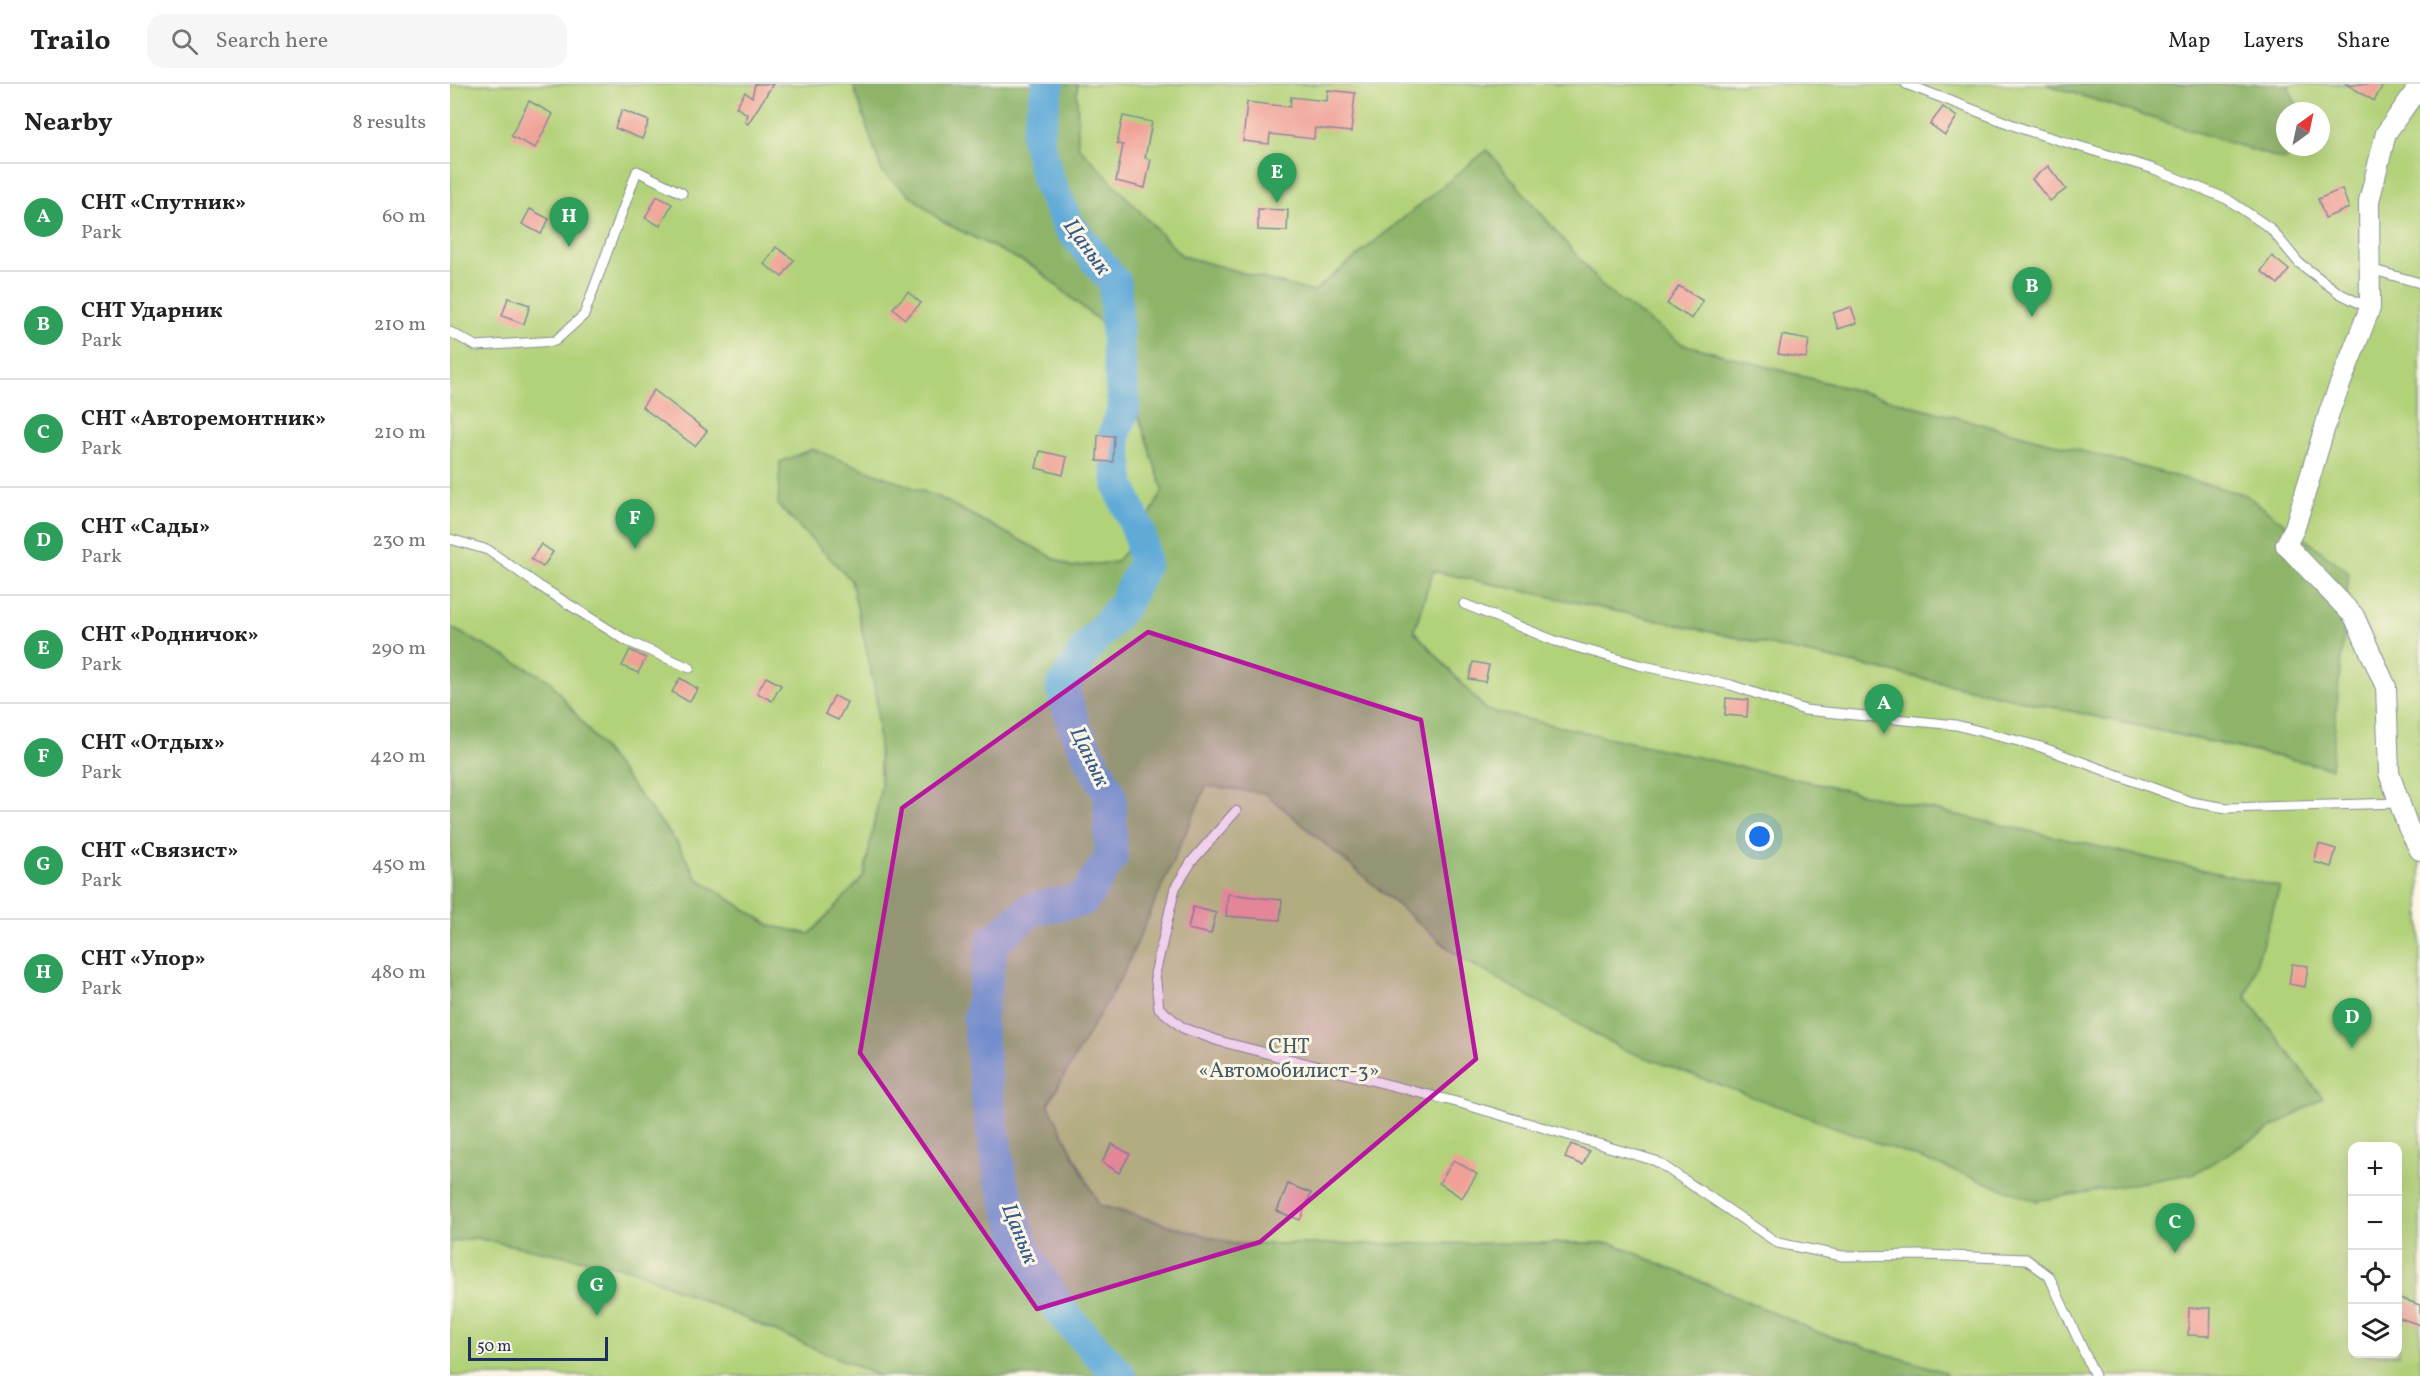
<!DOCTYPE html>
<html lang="en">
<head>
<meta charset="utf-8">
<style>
	:root { --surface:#fff; --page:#f6f6f6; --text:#222; --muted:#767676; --line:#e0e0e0; --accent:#7c3aed }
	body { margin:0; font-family:Vollkorn,serif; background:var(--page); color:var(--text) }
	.controls { position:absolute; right:18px; bottom:18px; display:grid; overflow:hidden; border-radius:12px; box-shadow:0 6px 24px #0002 }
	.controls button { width:54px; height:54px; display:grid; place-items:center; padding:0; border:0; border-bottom:2px solid var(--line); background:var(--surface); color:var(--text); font:30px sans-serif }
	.compass { position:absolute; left:1826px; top:18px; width:54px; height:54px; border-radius:50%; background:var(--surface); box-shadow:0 6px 24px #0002; rotate:33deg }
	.scale { position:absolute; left:18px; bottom:15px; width:140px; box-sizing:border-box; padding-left:6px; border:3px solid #1b2f5e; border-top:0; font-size:16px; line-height:21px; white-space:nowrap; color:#1b2f5e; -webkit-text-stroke:4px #fcf5e5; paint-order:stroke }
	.you { position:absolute; left:1310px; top:753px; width:21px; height:21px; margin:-15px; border:4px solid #fff; border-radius:50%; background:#1a73e8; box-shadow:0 0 0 9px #1a73e833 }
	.badge { display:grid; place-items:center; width:39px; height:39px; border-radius:50%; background:var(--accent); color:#fff; font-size:20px; font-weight:700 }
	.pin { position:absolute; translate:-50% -50px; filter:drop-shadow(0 2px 3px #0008) }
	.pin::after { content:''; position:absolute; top:32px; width:21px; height:18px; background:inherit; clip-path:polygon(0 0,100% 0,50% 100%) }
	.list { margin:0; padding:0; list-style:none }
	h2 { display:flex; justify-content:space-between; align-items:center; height:78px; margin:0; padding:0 24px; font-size:26px }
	h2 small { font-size:20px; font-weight:400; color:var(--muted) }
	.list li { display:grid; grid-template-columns:39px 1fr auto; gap:18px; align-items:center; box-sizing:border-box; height:108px; padding:0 24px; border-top:2px solid var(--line) }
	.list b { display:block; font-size:22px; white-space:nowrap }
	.list p { margin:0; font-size:20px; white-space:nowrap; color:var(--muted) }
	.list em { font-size:20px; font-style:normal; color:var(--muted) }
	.icon { flex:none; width:33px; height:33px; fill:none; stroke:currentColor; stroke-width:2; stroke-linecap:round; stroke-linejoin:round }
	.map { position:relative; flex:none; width:1970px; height:1292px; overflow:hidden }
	header { display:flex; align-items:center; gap:36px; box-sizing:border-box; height:84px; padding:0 30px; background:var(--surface); border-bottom:2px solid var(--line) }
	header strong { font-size:28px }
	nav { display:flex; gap:33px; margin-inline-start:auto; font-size:21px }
	.search { width:420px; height:54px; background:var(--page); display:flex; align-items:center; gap:15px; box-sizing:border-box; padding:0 21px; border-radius:18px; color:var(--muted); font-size:22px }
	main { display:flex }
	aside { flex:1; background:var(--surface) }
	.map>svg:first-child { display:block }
	.green { fill:#b2d279; stroke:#66806c; stroke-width:1.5; fill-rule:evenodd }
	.forest { fill:#8db469; stroke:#547264; stroke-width:1.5 }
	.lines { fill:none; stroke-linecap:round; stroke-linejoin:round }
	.river { stroke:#60aad8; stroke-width:33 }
	.building { fill:#f0a096 }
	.lane-casing { stroke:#858c95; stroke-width:11 }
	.street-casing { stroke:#858c95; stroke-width:22 }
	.lane { stroke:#fff; stroke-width:9 }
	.street { stroke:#fff; stroke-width:20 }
	.marked { fill:#b5179e; fill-opacity:0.2; stroke:#b5179e; stroke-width:4.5; stroke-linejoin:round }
	.labels { text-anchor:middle; stroke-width:6; stroke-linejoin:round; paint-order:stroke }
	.park-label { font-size:21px; fill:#415865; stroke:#fcf5e5 }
	.water-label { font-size:22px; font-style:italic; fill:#335a89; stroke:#fcf5e5 }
</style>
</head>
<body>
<header>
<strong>Trailo</strong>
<div class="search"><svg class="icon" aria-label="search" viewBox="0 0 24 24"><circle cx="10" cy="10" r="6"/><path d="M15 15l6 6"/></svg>Search here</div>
<nav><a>Map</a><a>Layers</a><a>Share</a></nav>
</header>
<main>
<aside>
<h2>Nearby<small>8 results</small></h2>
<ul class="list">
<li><span class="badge" style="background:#2e9e5b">A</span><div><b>СНТ «Спутник»</b><p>Park</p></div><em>60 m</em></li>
<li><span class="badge" style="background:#2e9e5b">B</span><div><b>СНТ Ударник</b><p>Park</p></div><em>210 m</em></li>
<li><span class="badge" style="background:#2e9e5b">C</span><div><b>СНТ «Авторемонтник»</b><p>Park</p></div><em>210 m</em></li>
<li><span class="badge" style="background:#2e9e5b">D</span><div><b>СНТ «Сады»</b><p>Park</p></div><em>230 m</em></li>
<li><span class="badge" style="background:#2e9e5b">E</span><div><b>СНТ «Родничок»</b><p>Park</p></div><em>290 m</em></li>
<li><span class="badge" style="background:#2e9e5b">F</span><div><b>СНТ «Отдых»</b><p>Park</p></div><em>420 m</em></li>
<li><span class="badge" style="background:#2e9e5b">G</span><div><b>СНТ «Связист»</b><p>Park</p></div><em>450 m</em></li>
<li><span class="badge" style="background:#2e9e5b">H</span><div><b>СНТ «Упор»</b><p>Park</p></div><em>480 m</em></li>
</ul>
</aside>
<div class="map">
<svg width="1970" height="1292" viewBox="0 0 1970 1292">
	<rect width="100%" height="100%" fill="#fcf5e5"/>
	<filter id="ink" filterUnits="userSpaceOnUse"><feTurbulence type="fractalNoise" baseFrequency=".0167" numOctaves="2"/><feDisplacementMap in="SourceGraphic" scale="12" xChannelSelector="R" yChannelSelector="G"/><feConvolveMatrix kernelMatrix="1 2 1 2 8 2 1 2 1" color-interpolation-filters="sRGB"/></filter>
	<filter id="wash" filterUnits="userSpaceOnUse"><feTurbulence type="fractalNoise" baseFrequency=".008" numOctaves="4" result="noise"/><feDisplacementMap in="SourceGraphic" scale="24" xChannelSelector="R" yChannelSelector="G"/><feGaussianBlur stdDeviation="1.35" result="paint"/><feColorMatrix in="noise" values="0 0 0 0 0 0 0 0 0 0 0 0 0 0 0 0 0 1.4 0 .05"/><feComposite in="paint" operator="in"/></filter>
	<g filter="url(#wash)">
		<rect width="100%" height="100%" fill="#efe8cc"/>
		<!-- green -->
		<g class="green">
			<polygon points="0,0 403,0 432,88 493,138 584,183 660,246 713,406 690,451 666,478 621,483 488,413 328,421 401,496 426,610 431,702 414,793 360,850 321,842 248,795 227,759 99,596 0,543"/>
			<path d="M627 0H1595L1834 76 1852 63H1871V27H1849L1839 5 1840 0H1970V1292H1496L1495 1288 1372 1250 1162 1159 784 1160 649 1121 598 1020 675 886 756 702 815 709 1009 873 1872 1014 1796 913 1829 803 1036 626 964 547 983 487 1833 674 1796 411 1232 260 1156 206 1037 66 863 208 732 172 628 62ZM1902 1062H1948V1270H1902Z"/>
			<polygon points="26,1154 180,1185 429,1292 0,1292 0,1158"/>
		</g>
		<!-- forest -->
		<g class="forest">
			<polygon points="403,0 627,0 628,62 732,172 863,208 1037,66 1156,206 1232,260 1796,411 1899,488 1881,684 983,487 964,547 1036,626 1830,803 1796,913 1873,1014 1745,1089 1586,1117 1172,965 1009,873 815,709 756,702 675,886 598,1020 649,1121 784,1160 1162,1159 1372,1250 1495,1288 1496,1292 429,1292 180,1185 26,1154 0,1158 0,543 99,596 227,759 248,795 321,842 360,850 414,792 431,702 426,610 401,496 328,421 330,378 362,365 488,413 621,483 666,478 690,451 713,406 660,246 584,183 493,138 432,88"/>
			<polygon points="1595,0 1840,0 1839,5 1849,27 1835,27 1835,63 1852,63 1834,76"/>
		</g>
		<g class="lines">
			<!-- river -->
			<polyline class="river" points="598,0 587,52 598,97 619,142 665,199 668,270 674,324 664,352 669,401 690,451 694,480 673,522 636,565 612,604 625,644 660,711 661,773 633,816 582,825 543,857 529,937 538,1018 551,1097 574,1166 612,1229 670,1292"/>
		</g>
		<g id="blocks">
			<!-- building -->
			<g class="building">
				<polygon points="305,0 323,0 298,40 295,38 297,30 286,23 295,8 302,13"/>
				<polygon points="1896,0 1934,0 1924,17"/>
				<polygon points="878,6 905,9 901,48 865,44 864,55 820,50 819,60 793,57 797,18 840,23 841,13 877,17"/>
				<polygon points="79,17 103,30 85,64 61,52"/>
				<polygon points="1493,23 1507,33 1495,51 1480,40"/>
				<polygon points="172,26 199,37 192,55 165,44"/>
				<polygon points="673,32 702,38 695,74 701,75 695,104 666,97 673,61 667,60"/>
				<polygon points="1598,82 1616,105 1600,117 1582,95"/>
				<polygon points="1892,105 1899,124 1875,134 1868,115"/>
				<polygon points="207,112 222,120 210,142 195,134"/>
				<polygon points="80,125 99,135 91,150 72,140"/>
				<polygon points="808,125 838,126 837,147 808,146"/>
				<polygon points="326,163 344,176 332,193 314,180"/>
				<polygon points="1822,172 1839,186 1828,200 1811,187"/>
				<polygon points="1229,202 1253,217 1242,235 1217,220"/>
				<polygon points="458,208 471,219 455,235 443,224"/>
				<polygon points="58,214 80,221 74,240 52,232"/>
				<polygon points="1401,223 1407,239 1388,245 1383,229"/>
				<polygon points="1332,251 1359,256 1356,274 1328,270"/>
				<polygon points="204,306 257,347 245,362 192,323"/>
				<polygon points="648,351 664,352 663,378 647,377"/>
				<polygon points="590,367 617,373 613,391 586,384"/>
				<polygon points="91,460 103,468 93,483 81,475"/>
				<polygon points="180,566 196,574 188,589 172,582"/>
				<polygon points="1023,578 1039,581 1035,598 1019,595"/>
				<polygon points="316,593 331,601 322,617 307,609"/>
				<polygon points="230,594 248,605 239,618 222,608"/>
				<polygon points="384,612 397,618 388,636 375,630"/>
				<polygon points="1276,614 1298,616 1297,633 1275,631"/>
				<polygon points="1869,760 1886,765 1881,783 1864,778"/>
				<polygon points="778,810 832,816 830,836 776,832"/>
				<polygon points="743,823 766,829 761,850 738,845"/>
				<polygon points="1842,880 1858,882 1855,903 1839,900"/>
				<polygon points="662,1060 680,1070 669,1089 652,1078"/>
				<polygon points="1121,1060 1139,1067 1133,1081 1115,1074"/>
				<polygon points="1004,1076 1027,1090 1012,1114 989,1099"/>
				<polygon points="838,1100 861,1109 850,1136 827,1127"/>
				<polygon points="1947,1213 1970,1221 1970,1241 1947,1233"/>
				<polygon points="1739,1224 1761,1224 1760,1252 1738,1251"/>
			</g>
		</g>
	</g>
	<g filter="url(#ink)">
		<use href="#blocks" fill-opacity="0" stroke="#858c95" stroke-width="1.5"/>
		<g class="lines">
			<defs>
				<g id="lane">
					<polyline points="1456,0 1576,46 1704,85 1777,115 1820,144 1849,179 1889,209 1919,224"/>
					<polyline points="1920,185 1970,199"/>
					<polyline points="0,248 26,262 105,257 134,231 187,87 232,109"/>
					<polyline points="0,455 38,466 88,501 177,557 240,584"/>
					<polyline points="1014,520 1105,557 1189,581 1281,601 1355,626 1506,641 1591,663 1741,718 1777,724 1949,719"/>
					<polyline points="786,727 742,777 725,804 705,890 709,924 733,944 769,957 1010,1019 1206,1077 1328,1159 1392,1172 1474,1171 1576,1175 1599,1192 1645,1292"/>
				</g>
				<polyline id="street" points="1970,1 1936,49 1919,117 1920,224 1880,326 1845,443 1836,461 1904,532 1936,603 1939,689 1958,743 1970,766"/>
			</defs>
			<!-- lane casing -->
			<use href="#lane" class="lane-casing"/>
			<!-- street casing -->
			<use href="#street" class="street-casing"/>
			<!-- lane -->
			<use href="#lane" class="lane"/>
			<!-- street -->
			<use href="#street" class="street"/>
		</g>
	</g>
	<!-- marked area -->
	<path class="marked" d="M698 548 971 636 1026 975 810 1158 587 1225 410 969 452 724Z"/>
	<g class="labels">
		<!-- park labels -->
		<g class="park-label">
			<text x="839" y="969">СНТ<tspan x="839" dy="24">«Автомобилист-3»</tspan></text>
		</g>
		<!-- water labels -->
		<g class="water-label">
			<text transform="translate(638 162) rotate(54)" y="8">Цанык</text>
			<text transform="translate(641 672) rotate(64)" y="8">Цанык</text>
			<text transform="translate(571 1149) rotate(68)" y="8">Цанык</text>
		</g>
	</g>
</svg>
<div class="controls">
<button>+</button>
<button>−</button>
<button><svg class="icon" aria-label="locate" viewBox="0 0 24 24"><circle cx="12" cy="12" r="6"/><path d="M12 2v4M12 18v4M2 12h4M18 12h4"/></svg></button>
<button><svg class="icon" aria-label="layers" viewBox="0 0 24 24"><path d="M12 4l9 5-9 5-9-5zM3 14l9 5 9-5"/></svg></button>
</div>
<svg class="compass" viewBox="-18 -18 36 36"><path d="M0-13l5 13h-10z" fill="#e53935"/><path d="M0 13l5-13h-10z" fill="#767676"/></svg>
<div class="scale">50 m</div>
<div class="you"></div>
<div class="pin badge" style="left:1434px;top:650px;background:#2e9e5b">A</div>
<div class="pin badge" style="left:1582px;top:233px;background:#2e9e5b">B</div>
<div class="pin badge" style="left:1725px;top:1169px;background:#2e9e5b">C</div>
<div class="pin badge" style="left:1902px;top:964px;background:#2e9e5b">D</div>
<div class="pin badge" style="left:827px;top:119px;background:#2e9e5b">E</div>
<div class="pin badge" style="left:185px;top:465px;background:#2e9e5b">F</div>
<div class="pin badge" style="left:147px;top:1232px;background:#2e9e5b">G</div>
<div class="pin badge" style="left:119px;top:163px;background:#2e9e5b">H</div>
</div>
</main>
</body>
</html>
